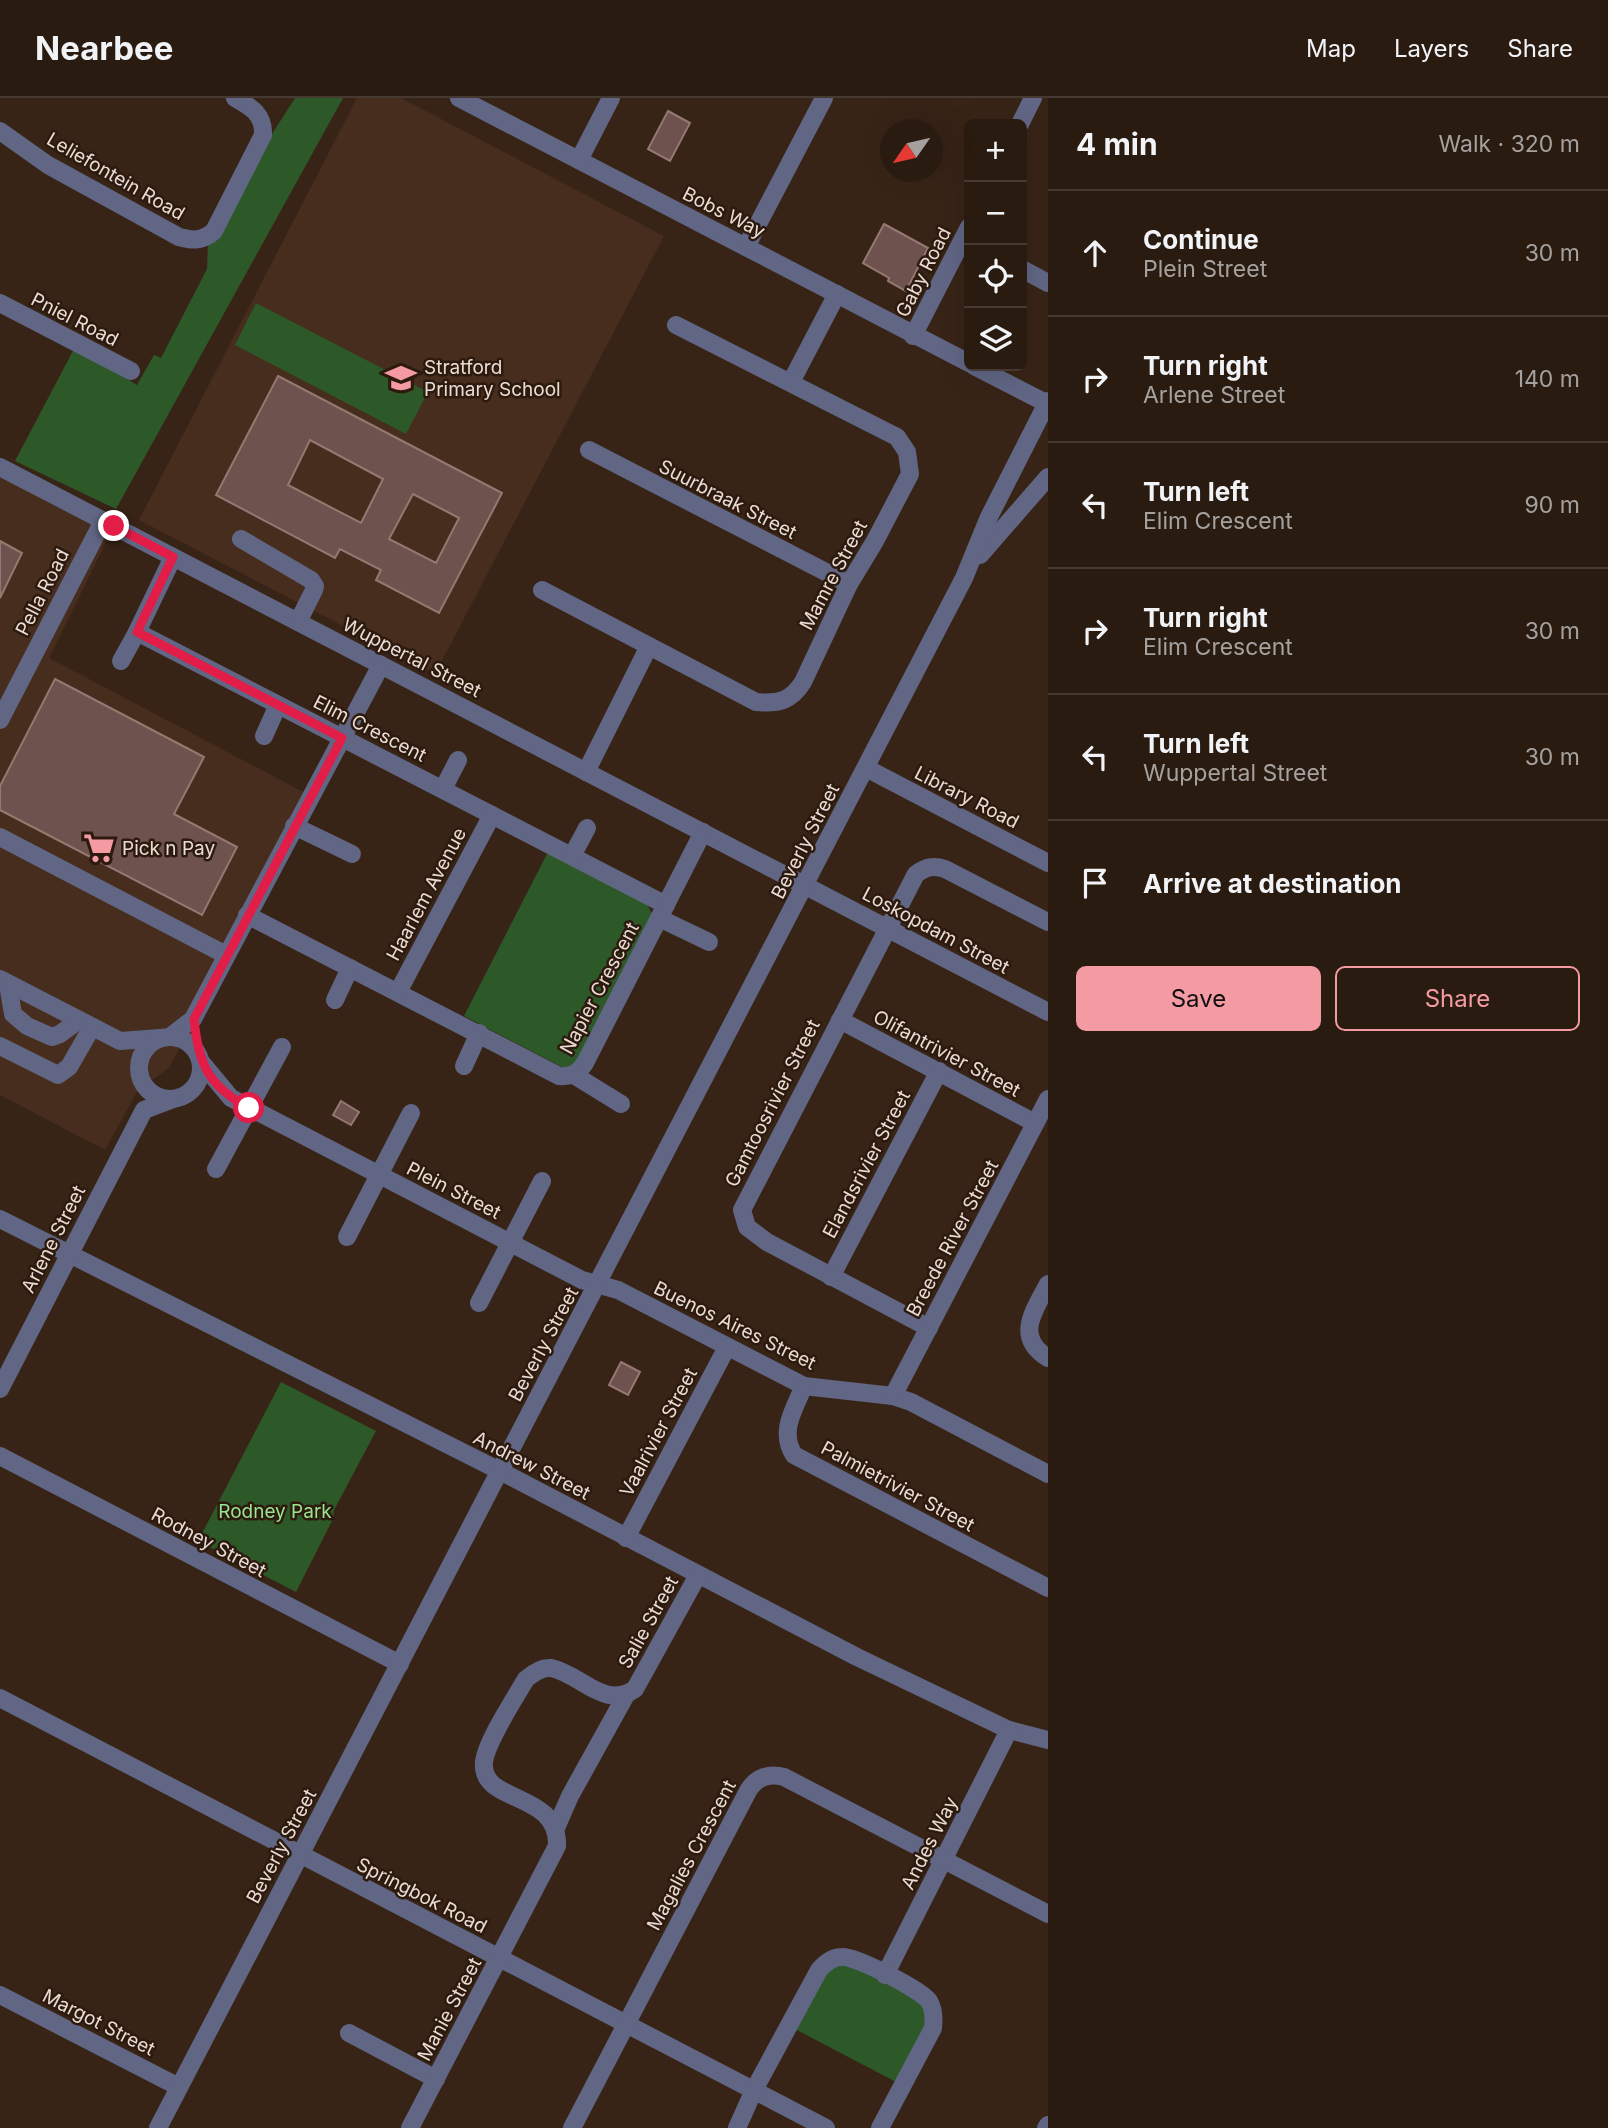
<!DOCTYPE html>
<html lang="en">
<head>
<meta charset="utf-8">
<style>
	:root { --surface:#2a1b11; --page:#36281f; --text:#f1f3f6; --muted:#a5a19f; --line:#463931; --accent:#f49aa3 }
	body { margin:0; font-family:Inter,sans-serif; background:var(--page); color:var(--text) }
	.controls { position:absolute; right:21px; top:21px; display:grid; overflow:hidden; border-radius:10px; box-shadow:0 7px 28px #0002 }
	.controls button { width:63px; height:63px; display:grid; place-items:center; padding:0; border:0; border-bottom:2px solid var(--line); background:var(--surface); color:var(--text); font:35px sans-serif }
	.compass { position:absolute; left:880px; top:21px; width:63px; height:63px; border-radius:50%; background:var(--surface); box-shadow:0 7px 28px #0002; rotate:236deg }
	.stop { position:absolute; width:21px; height:21px; margin:-16px; border:5px solid #e11d48; border-radius:50%; background:#fff }
	.stop.end { background:#e11d48; border-color:#fff; box-shadow:0 2px 7px #0008 }
	.list { margin:0; padding:0; list-style:none }
	h2 { display:flex; justify-content:space-between; align-items:center; height:91px; margin:0; padding:0 28px; font-size:30px }
	h2 small { font-size:23px; font-weight:400; color:var(--muted) }
	.list li { display:grid; grid-template-columns:46px 1fr auto; gap:21px; align-items:center; box-sizing:border-box; height:126px; padding:0 28px; border-top:2px solid var(--line) }
	.list b { display:block; font-size:26px; white-space:nowrap }
	.list p { margin:0; font-size:23px; white-space:nowrap; color:var(--muted) }
	.list em { font-size:23px; font-style:normal; color:var(--muted) }
	.actions { display:flex; gap:14px; padding:21px 28px }
	.actions a { flex:1; padding:16px 0; border:2px solid var(--accent); border-radius:10px; text-align:center; font-size:24px; color:var(--accent) }
	.actions .main { background:var(--accent); color:#111 }
	.icon { flex:none; width:38px; height:38px; fill:none; stroke:currentColor; stroke-width:2; stroke-linecap:round; stroke-linejoin:round }
	.map { position:relative; flex:none; width:1048px; height:2030px; overflow:hidden }
	header { display:flex; align-items:center; gap:42px; box-sizing:border-box; height:98px; padding:0 35px; background:var(--surface); border-bottom:2px solid var(--line) }
	header strong { font-size:33px }
	nav { display:flex; gap:38px; margin-inline-start:auto; font-size:24px }
	main { display:flex }
	aside { flex:1; background:var(--surface) }
	.map>svg:first-child { display:block }
	.built { fill:#462d1d }
	.green { fill:#2d5828 }
	.building { fill:#6d524d; stroke:#957872; stroke-width:2; fill-rule:evenodd }
	.lines { fill:none; stroke-linecap:round; stroke-linejoin:round }
	.minor { stroke:#606684; stroke-width:18 }
	.route { stroke:#e11d48; stroke-width:9 }
	.labels { text-anchor:middle; stroke-width:5; stroke-linejoin:round; paint-order:stroke }
	.street-label { font-size:19px; fill:#eadcd4; stroke:#2d1a0e }
	.poi-label { font-size:19px; fill:#eadcd4; stroke:#2d1a0e; text-anchor:start }
	.park-label { font-size:19px; fill:#98e48f; stroke:#2d1a0e }
</style>
</head>
<body>
<header>
<strong>Nearbee</strong>
<nav><a>Map</a><a>Layers</a><a>Share</a></nav>
</header>
<main>
<div class="map">
<svg width="1048" height="2030" viewBox="0 0 1048 2030">
	<rect width="100%" height="100%" fill="#382417"/>
	<!-- built -->
	<g class="built">
		<polygon points="357,0 401,0 664,138 435,576 139,422"/>
		<polygon points="0,369 114,428 49,560 311,698 169,970 138,992 105,1052 0,997"/>
	</g>
	<!-- green -->
	<g class="green">
		<polygon points="295,0 343,0 116,411 15,363 75,249 137,287 154,257 161,260 207,171 208,146 218,137 272,36"/>
		<polygon points="256,205 428,294 406,336 235,247"/>
		<polygon points="548,754 647,806 652,816 576,965 572,969 564,970 464,918"/>
		<polygon points="281,1284 376,1333 334,1412 333,1421 296,1494 198,1443"/>
		<polygon points="848,1866 916,1900 924,1907 926,1925 896,1984 795,1931 825,1875 832,1868"/>
	</g>
	<!-- building -->
	<g class="building">
		<polygon points="668,13 690,25 670,63 648,51"/>
		<polygon points="884,126 928,150 906,193 888,183 889,180 863,165"/>
		<path d="M278 278 502 395 439 515 376 482 381 472 340 451 335 460 216 397ZM310 342 383 381 361 425 288 387ZM413 396 459 420 436 465 389 441Z"/>
		<polygon points="0,443 22,455 0,500"/>
		<polygon points="55,581 204,659 174,716 237,749 202,817 0,712 0,688"/>
		<polygon points="341,1003 359,1014 351,1027 333,1017"/>
		<polygon points="621,1264 640,1274 628,1297 609,1287"/>
	</g>
	<g class="lines">
		<!-- minor -->
		<g class="minor">
			<polyline points="459,0 969,265"/>
			<polyline points="1020,26 1033,0"/>
			<path d="M0 33 48 67 179 139C193 143 203 143 214 133L263 37C264 16 251 9 235 0"/>
			<polyline points="579,62 611,0"/>
			<polyline points="746,149 824,0"/>
			<polyline points="1022,171 1048,185"/>
			<polyline points="0,205 131,273"/>
			<polyline points="913,238 969,129"/>
			<polyline points="974,268 1048,306"/>
			<polyline points="791,284 837,196"/>
			<polyline points="589,352 849,486"/>
			<polyline points="0,369 1048,914"/>
			<polyline points="241,441 311,482 315,488 314,492 298,524"/>
			<polyline points="980,457 1048,379"/>
			<polyline points="173,459 137,534 666,807"/>
			<path d="M542 492 756 604C779 606 791 603 803 584L849 486 875 443 910 376 907 354 897 339 676 227"/>
			<polyline points="121,563 137,534"/>
			<polyline points="0,622 103,423"/>
			<polyline points="264,638 278,607"/>
			<polyline points="866,670 1048,765"/>
			<polyline points="586,674 649,548"/>
			<polyline points="443,691 458,662"/>
			<polyline points="294,728 352,756"/>
			<polyline points="0,739 226,857"/>
			<polyline points="572,758 587,730"/>
			<path d="M247 817 559 978C572 979 578 975 585 965L703 734"/>
			<polyline points="659,820 709,844"/>
			<polyline points="0,881 120,943 160,940"/>
			<polyline points="8,886 13,916 27,928 52,939 60,936 79,922"/>
			<polyline points="398,894 492,717"/>
			<polyline points="335,902 350,870"/>
			<polyline points="840,922 1035,1025"/>
			<polyline points="171,938 193,921 381,567"/>
			<circle cx="170" cy="970" r="31"/>
			<polyline points="0,948 58,977 69,969 92,929"/>
			<polyline points="201,964 231,1000 582,1182 618,1192 804,1288 893,1298 911,1304 1048,1376"/>
			<polyline points="464,968 479,935"/>
			<polyline points="574,977 621,1006"/>
			<polyline points="216,1071 282,949"/>
			<polyline points="0,1121 500,1373 857,1559 1009,1632 1048,1642"/>
			<polyline points="347,1139 411,1015"/>
			<polyline points="831,1179 939,973"/>
			<path d="M1048 1186C1034 1213 1014 1239 1048 1260"/>
			<polyline points="479,1205 542,1083"/>
			<path d="M929 1230 767 1144 747 1129 742 1112 916 776C926 769 933 767 945 771L1048 824"/>
			<path d="M804 1288C794 1311 779 1334 794 1357L1048 1490"/>
			<polyline points="0,1291 144,1012 173,1001"/>
			<polyline points="893,1298 1048,1001"/>
			<polyline points="0,1358 400,1566"/>
			<polyline points="626,1440 727,1249"/>
			<polyline points="0,1600 826,2030"/>
			<polyline points="556,1730 570,1698 626,1597"/>
			<polyline points="885,1877 1009,1632"/>
			<polyline points="0,1897 179,1989"/>
			<polyline points="349,1935 436,1981"/>
			<polyline points="158,2030 964,480 989,419 1048,303"/>
			<path d="M410 2030 557 1748C559 1692 480 1707 484 1664 486 1644 515 1600 526 1581 533 1575 542 1569 551 1570 581 1576 604 1612 635 1591L698 1477"/>
			<path d="M572 2030 748 1693C756 1679 769 1675 784 1679L1048 1816"/>
			<path d="M737 2030 754 1992 819 1872C825 1865 832 1859 842 1859 856 1858 921 1892 929 1903 934 1911 934 1921 933 1930L880 2030"/>
			<polyline points="1046,2030 1048,2027"/>
		</g>
	</g>
	<g class="lines">
		<!-- route -->
		<path class="route" d="M114 428 173 459 137 534 342 640 194 921C198 965 208 988 249 1010"/>
	</g>
	<!-- icons -->
	<defs>
		<symbol id="school-bare" viewBox="-9 -9 18 18"><path d="M0-5L7-2L0 1L-7-2ZM-4 1L0 2.5L4 1V4Q0 6-4 4Z" fill="#f49aa3" stroke="#2d1a0e" stroke-width="2.5" paint-order="stroke"/></symbol>
		<symbol id="supermarket-bare" viewBox="-9 -9 18 18"><path d="M-6-5.5h2.5l.6 2H6L4.5 2H-2.5L-4.4-4H-6ZM-1.5 3.2a1.3 1.3 0 1 0 .1 0ZM3 3.2a1.3 1.3 0 1 0 .1 0Z" fill="#f49aa3" stroke="#2d1a0e" stroke-width="2.5" paint-order="stroke"/></symbol>
	</defs>
	<g fill-rule="evenodd">
		<use href="#school-bare" x="379" y="258" width="44" height="44"/>
		<use href="#supermarket-bare" x="77" y="728" width="44" height="44"/>
	</g>
	<g class="labels">
		<!-- street labels -->
		<g class="street-label">
			<text transform="translate(116 78) rotate(30)" y="7">Leliefontein Road</text>
			<text transform="translate(724 114) rotate(27)" y="7">Bobs Way</text>
			<text transform="translate(923 174) rotate(-63)" y="7">Gaby Road</text>
			<text transform="translate(75 221) rotate(27)" y="7">Pniel Road</text>
			<text transform="translate(728 401) rotate(27)" y="7">Suurbraak Street</text>
			<text transform="translate(833 477) rotate(-62)" y="7">Mamre Street</text>
			<text transform="translate(42 494) rotate(-63)" y="7">Pella Road</text>
			<text transform="translate(412 559) rotate(27)" y="7">Wuppertal Street</text>
			<text transform="translate(370 630) rotate(27)" y="7">Elim Crescent</text>
			<text transform="translate(967 699) rotate(27)" y="7">Library Road</text>
			<text transform="translate(805 743) rotate(-63)" y="7">Beverly Street</text>
			<text transform="translate(426 796) rotate(-62)" y="7">Haarlem Avenue</text>
			<text transform="translate(936 832) rotate(28)" y="7">Loskopdam Street</text>
			<text transform="translate(599 890) rotate(-62)" y="7">Napier Crescent</text>
			<text transform="translate(947 955) rotate(28)" y="7">Olifantrivier Street</text>
			<text transform="translate(772 1005) rotate(-63)" y="7">Gamtoosrivier Street</text>
			<text transform="translate(866 1066) rotate(-62)" y="7">Elandsrivier Street</text>
			<text transform="translate(454 1092) rotate(27)" y="7">Plein Street</text>
			<text transform="translate(952 1140) rotate(-62)" y="7">Breede River Street</text>
			<text transform="translate(53 1141) rotate(-63)" y="7">Arlene Street</text>
			<text transform="translate(735 1227) rotate(26)" y="7">Buenos Aires Street</text>
			<text transform="translate(543 1246) rotate(-62)" y="7">Beverly Street</text>
			<text transform="translate(658 1334) rotate(-62)" y="7">Vaalrivier Street</text>
			<text transform="translate(532 1367) rotate(27)" y="7">Andrew Street</text>
			<text transform="translate(898 1388) rotate(28)" y="7">Palmietrivier Street</text>
			<text transform="translate(209 1444) rotate(28)" y="7">Rodney Street</text>
			<text transform="translate(648 1524) rotate(-61)" y="7">Salie Street</text>
			<text transform="translate(929 1745) rotate(-63)" y="7">Andes Way</text>
			<text transform="translate(281 1748) rotate(-62)" y="7">Beverly Street</text>
			<text transform="translate(691 1757) rotate(-62)" y="7">Magalies Crescent</text>
			<text transform="translate(422 1797) rotate(27)" y="7">Springbok Road</text>
			<text transform="translate(449 1911) rotate(-62)" y="7">Manie Street</text>
			<text transform="translate(99 1924) rotate(27)" y="7">Margot Street</text>
		</g>
		<!-- poi labels -->
		<g class="poi-label">
			<text x="424" y="276">Stratford<tspan x="424" dy="22">Primary School</tspan></text>
			<text x="122" y="757">Pick n Pay</text>
		</g>
		<!-- park labels -->
		<g class="park-label">
			<text x="275" y="1420">Rodney Park</text>
		</g>
	</g>
</svg>
<div class="controls">
<button>+</button>
<button>−</button>
<button><svg class="icon" aria-label="locate" viewBox="0 0 24 24"><circle cx="12" cy="12" r="6"/><path d="M12 2v4M12 18v4M2 12h4M18 12h4"/></svg></button>
<button><svg class="icon" aria-label="layers" viewBox="0 0 24 24"><path d="M12 4l9 5-9 5-9-5zM3 14l9 5 9-5"/></svg></button>
</div>
<svg class="compass" viewBox="-18 -18 36 36"><path d="M0-13l5 13h-10z" fill="#e53935"/><path d="M0 13l5-13h-10z" fill="#a5a19f"/></svg>
<div class="stop" style="left:249px;top:1010px"></div>
<div class="stop end" style="left:114px;top:428px"></div>
</div>
<aside>
<h2>4 min<small>Walk · 320 m</small></h2>
<ul class="list">
<li><svg class="icon" aria-label="ahead" viewBox="0 0 24 24"><path d="M12 20V5M6 11l6-6 6 6"/></svg><div><b>Continue</b><p>Plein Street</p></div><em>30 m</em></li>
<li><svg class="icon" aria-label="right" viewBox="0 0 24 24"><path d="M7 20v-9h11M14 6l5 5-5 5"/></svg><div><b>Turn right</b><p>Arlene Street</p></div><em>140 m</em></li>
<li><svg class="icon" aria-label="left" viewBox="0 0 24 24"><path d="M17 20v-9H6M10 6l-5 5 5 5"/></svg><div><b>Turn left</b><p>Elim Crescent</p></div><em>90 m</em></li>
<li><svg class="icon" aria-label="right" viewBox="0 0 24 24"><path d="M7 20v-9h11M14 6l5 5-5 5"/></svg><div><b>Turn right</b><p>Elim Crescent</p></div><em>30 m</em></li>
<li><svg class="icon" aria-label="left" viewBox="0 0 24 24"><path d="M17 20v-9H6M10 6l-5 5 5 5"/></svg><div><b>Turn left</b><p>Wuppertal Street</p></div><em>30 m</em></li>
<li><svg class="icon" aria-label="arrive" viewBox="0 0 24 24"><path d="M6 21V4h12l-3 4 3 4H6"/></svg><div><b>Arrive at destination</b></div></li>
</ul>
<div class="actions"><a class="main">Save</a><a>Share</a></div>
</aside>
</main>
</body>
</html>
